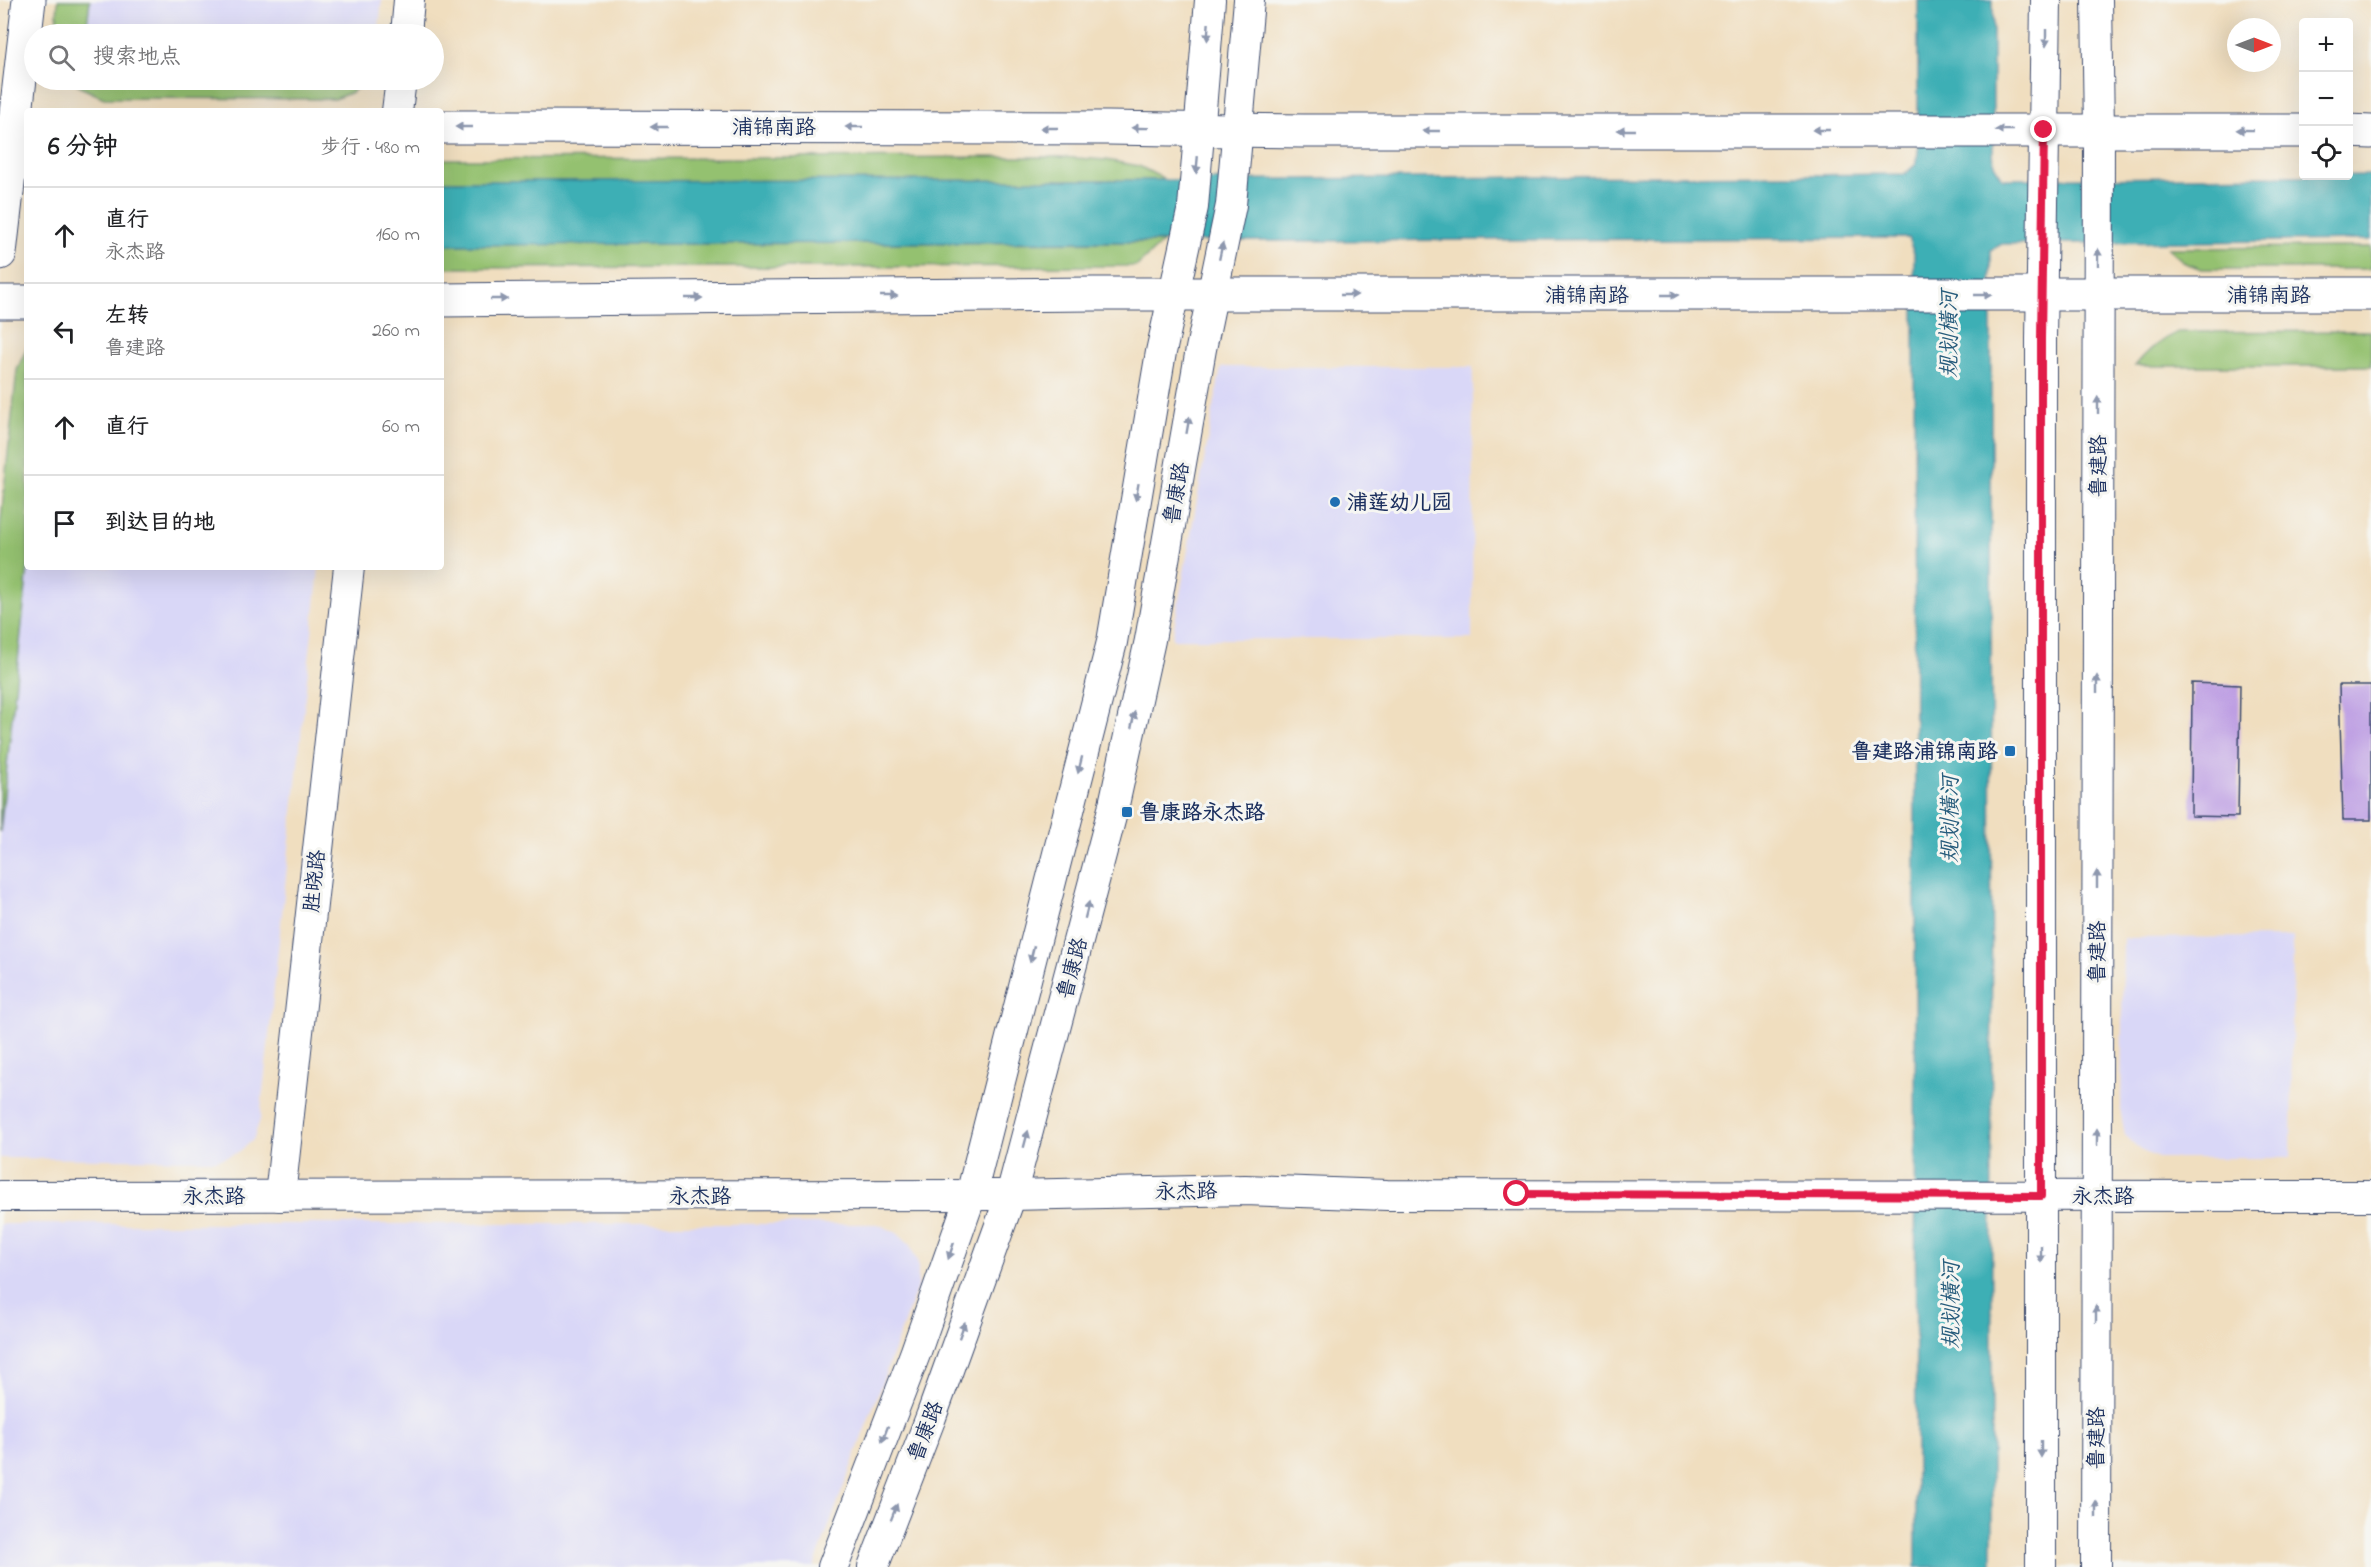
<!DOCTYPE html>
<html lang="zh">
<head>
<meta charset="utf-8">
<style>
	:root { --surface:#fff; --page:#f2f2f2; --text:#202124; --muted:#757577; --line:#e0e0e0 }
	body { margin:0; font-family:"Indie Flower","LXGW WenKai TC",sans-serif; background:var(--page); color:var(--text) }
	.controls { position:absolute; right:18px; top:18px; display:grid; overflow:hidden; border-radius:6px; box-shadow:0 6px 24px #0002 }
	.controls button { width:54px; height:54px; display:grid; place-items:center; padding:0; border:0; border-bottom:2px solid var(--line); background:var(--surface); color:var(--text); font:30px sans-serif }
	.compass { position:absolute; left:2227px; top:18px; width:54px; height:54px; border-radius:50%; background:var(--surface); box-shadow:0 6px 24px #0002; rotate:90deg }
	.stop { position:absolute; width:18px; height:18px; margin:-14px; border:4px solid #e11d48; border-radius:50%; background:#fff }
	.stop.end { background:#e11d48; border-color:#fff; box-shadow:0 2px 6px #0008 }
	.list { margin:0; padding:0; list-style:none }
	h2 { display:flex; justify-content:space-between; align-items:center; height:78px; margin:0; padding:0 24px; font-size:26px }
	h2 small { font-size:20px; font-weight:400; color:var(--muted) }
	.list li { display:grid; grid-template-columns:39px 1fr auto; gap:18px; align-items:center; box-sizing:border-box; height:96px; padding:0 24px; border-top:2px solid var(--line) }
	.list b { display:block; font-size:22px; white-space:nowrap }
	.list p { margin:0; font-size:20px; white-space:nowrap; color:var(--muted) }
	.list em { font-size:20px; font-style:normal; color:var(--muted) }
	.icon { flex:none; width:33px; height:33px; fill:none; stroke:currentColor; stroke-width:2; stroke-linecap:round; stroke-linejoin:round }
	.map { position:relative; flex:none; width:2371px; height:1567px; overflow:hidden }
	.search { position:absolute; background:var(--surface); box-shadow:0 6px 24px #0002; left:24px; top:24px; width:420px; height:66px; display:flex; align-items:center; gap:15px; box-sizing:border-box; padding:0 21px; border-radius:33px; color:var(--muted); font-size:22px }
	.panel { position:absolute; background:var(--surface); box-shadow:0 6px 24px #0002; left:24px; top:108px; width:420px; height:462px; border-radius:6px }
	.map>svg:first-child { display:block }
	.built { fill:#d9d7f7 }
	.green { fill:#94c170; stroke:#587867; stroke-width:1.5 }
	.water { fill:#3dafb5; stroke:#2c6f8a; stroke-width:1.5 }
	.building { fill:#be9fe3 }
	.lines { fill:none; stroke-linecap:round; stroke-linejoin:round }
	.minor-casing { stroke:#3b496d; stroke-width:32 }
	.major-casing { stroke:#3b496d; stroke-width:35 }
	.minor { stroke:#fff; stroke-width:30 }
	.major { stroke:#fff; stroke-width:33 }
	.oneway { fill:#8d97ae }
	.route { stroke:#e11d48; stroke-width:8 }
	.poi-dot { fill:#1f6fb2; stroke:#f6f6f2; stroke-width:2 }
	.labels { text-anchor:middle; stroke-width:6; stroke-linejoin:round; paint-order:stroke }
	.street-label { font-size:21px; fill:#1b2f5e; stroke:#f6f6f2 }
	.poi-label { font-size:21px; font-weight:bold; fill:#1b2f5e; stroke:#f6f6f2; text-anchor:start }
	.water-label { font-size:22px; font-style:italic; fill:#275c7c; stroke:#f6f6f2 }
</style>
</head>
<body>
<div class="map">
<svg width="2371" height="1567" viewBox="0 0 2371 1567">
	<rect width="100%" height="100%" fill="#f6f6f2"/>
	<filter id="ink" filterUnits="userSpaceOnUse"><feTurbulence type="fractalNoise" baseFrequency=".0167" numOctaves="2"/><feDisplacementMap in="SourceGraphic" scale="12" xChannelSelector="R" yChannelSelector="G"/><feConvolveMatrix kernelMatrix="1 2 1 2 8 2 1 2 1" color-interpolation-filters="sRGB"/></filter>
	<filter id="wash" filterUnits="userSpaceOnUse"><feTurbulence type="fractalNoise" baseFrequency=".008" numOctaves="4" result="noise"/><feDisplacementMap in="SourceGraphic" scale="24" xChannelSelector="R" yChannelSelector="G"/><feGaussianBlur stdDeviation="1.35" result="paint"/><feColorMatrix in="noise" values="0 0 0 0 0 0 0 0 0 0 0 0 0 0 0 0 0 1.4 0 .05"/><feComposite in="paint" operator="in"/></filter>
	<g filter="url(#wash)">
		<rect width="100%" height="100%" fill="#f0debf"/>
		<!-- built -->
		<g class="built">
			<polygon points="90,0 382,0 378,34 86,34"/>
			<polygon points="1221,367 1473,367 1472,639 1172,639"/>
			<polygon points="28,567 319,567 260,1120 253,1140 239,1152 217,1160 0,1158 0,832"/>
			<polygon points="2293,937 2291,1158 2158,1158 2140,1150 2125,1135 2121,1114 2123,938"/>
			<polygon points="0,1224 878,1224 897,1233 910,1245 918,1263 918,1285 814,1567 0,1567"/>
		</g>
		<!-- green -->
		<g class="green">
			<polygon points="58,0 90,0 86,34 56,34"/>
			<polygon points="73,80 366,80 352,92 335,99 104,98 82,88"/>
			<polygon points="1060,157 1106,160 1139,166 1166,180 441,181 441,159"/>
			<polygon points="1163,242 1137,266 441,268 441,245"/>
			<polygon points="2371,247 2371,269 2202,269 2185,263 2168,248"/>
			<path d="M2371 331V366H2135C2147 350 2160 340 2178 332Z"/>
			<polygon points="27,347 28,567 0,832 0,528 17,370"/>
		</g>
		<!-- water -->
		<polygon class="water" points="1918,0 1993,0 1993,150 1994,165 2003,179 2371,175 2371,240 2002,244 1991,250 1992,1567 1916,1567 1914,253 1908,238 441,245 441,181 1166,180 1905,174 1916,164 1918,152"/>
		<g id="blocks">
			<!-- building -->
			<g class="building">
				<polygon points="2192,683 2240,685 2238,817 2191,816"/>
				<polygon points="2339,685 2371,685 2371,820 2343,820"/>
			</g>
		</g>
	</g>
	<g filter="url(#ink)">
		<use href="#blocks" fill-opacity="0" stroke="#3b496d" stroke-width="1.5"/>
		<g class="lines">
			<defs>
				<g id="minor">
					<polyline points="406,34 409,0"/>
					<polyline points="397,111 401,80"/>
					<polyline points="0,1196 1011,1195 1245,1190 1387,1195 2371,1196"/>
					<polyline points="280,1196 349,567"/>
					<polyline points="833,1567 915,1354 971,1195 1112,642 1161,352 1193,207 1210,0"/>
					<polyline points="873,1567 931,1417 1011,1195 1113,809 1150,640 1201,349 1231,205 1249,0"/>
					<polyline points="2041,1567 2041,339 2046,0"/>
					<polyline points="2096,1567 2099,130 2097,0"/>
				</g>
				<g id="major">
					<polyline points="441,127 1108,128 1303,131 2304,131"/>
					<polyline points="2348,131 2371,132"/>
					<polyline points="0,253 29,0"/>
					<polyline points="441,300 1094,294 2371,294"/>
					<polyline points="0,302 27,302"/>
				</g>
			</defs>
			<!-- minor casing -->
			<use href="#minor" class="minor-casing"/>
			<!-- major casing -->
			<use href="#major" class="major-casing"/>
			<!-- minor -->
			<use href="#minor" class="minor"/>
			<!-- major -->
			<use href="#major" class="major"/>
		</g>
		<!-- one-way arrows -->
		<defs><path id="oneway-solid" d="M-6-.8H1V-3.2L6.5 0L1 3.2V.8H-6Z" transform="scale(1.5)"/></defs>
		<g class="oneway">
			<use href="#oneway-solid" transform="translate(1208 32) rotate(94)"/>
			<use href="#oneway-solid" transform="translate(2046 38) rotate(90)"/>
			<use href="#oneway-solid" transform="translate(464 127) rotate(-180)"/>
			<use href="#oneway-solid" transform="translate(659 127) rotate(-180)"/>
			<use href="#oneway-solid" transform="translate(854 127) rotate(-180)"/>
			<use href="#oneway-solid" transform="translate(1049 128) rotate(-180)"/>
			<use href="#oneway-solid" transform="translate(1140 128) rotate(-179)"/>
			<use href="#oneway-solid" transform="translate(1626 130) rotate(180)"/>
			<use href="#oneway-solid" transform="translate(1821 130) rotate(180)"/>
			<use href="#oneway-solid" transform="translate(2004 130) rotate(180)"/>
			<use href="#oneway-solid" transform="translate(2245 130) rotate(-179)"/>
			<use href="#oneway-solid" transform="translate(1431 131) rotate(180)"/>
			<use href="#oneway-solid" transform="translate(1197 165) rotate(95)"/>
			<use href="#oneway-solid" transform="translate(1221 251) rotate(-78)"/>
			<use href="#oneway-solid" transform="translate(2098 257) rotate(-90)"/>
			<use href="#oneway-solid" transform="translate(1349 295)"/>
			<use href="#oneway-solid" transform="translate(1670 295)"/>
			<use href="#oneway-solid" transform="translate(1983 295)"/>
			<use href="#oneway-solid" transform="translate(889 296)"/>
			<use href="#oneway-solid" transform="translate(694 298)"/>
			<use href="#oneway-solid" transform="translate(499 299)"/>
			<use href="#oneway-solid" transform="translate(2098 405) rotate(-90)"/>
			<use href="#oneway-solid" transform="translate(1188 425) rotate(-80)"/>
			<use href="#oneway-solid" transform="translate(1137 492) rotate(100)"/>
			<use href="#oneway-solid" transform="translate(2097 684) rotate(-90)"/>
			<use href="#oneway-solid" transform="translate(1133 720) rotate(-78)"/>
			<use href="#oneway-solid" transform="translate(1080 765) rotate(104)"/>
			<use href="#oneway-solid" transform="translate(2097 879) rotate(-90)"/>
			<use href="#oneway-solid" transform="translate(1087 910) rotate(-76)"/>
			<use href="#oneway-solid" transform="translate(1032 954) rotate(104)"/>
			<use href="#oneway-solid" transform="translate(2097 1137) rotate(-90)"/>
			<use href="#oneway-solid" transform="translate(1026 1139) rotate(-75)"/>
			<use href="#oneway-solid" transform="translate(951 1251) rotate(109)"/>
			<use href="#oneway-solid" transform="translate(2041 1254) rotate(90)"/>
			<use href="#oneway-solid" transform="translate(2096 1314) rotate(-90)"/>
			<use href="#oneway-solid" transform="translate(962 1330) rotate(-70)"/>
			<use href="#oneway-solid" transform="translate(885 1434) rotate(111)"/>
			<use href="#oneway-solid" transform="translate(2041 1449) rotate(90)"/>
			<use href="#oneway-solid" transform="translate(2096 1509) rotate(-90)"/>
			<use href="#oneway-solid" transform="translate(894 1512) rotate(-69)"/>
		</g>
	</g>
	<g class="lines" filter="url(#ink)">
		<!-- route -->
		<polyline class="route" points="1517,1194 2041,1196 2041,339 2044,130"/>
	</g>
	<!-- markers -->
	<g class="poi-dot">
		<circle cx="1335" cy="502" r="6"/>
		<rect x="2004" y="745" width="12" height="12" rx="3"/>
		<rect x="1121" y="806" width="12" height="12" rx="3"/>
	</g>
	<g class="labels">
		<!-- street labels -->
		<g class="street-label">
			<text x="774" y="134">浦锦南路</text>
			<text x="1587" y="302">浦锦南路</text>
			<text x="2269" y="302">浦锦南路</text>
			<text transform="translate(2098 466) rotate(-90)" y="7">鲁建路</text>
			<text transform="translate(1176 493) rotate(-80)" y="7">鲁康路</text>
			<text transform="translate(314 881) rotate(-84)" y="7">胜晓路</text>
			<text transform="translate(2097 952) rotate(-90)" y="7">鲁建路</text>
			<text transform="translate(1072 968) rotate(-75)" y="7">鲁康路</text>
			<text transform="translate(1186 1191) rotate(-1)" y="7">永杰路</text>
			<text x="214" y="1203">永杰路</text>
			<text x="700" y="1203">永杰路</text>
			<text x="2103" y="1203">永杰路</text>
			<text transform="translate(925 1431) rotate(-69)" y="7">鲁康路</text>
			<text transform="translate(2096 1438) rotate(-90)" y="7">鲁建路</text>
		</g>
		<!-- poi labels -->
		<g class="poi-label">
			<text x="1347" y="509">浦莲幼儿园</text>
			<text x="1998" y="758" text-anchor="end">鲁建路浦锦南路</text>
			<text x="1139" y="819">鲁康路永杰路</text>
		</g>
		<!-- water labels -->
		<g class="water-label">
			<text transform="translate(1948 334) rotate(-90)" y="8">规划横河</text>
			<text transform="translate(1949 819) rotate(-90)" y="8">规划横河</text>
			<text transform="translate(1950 1305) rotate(-90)" y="8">规划横河</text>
		</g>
	</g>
</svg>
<div class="controls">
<button>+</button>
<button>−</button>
<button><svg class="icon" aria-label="locate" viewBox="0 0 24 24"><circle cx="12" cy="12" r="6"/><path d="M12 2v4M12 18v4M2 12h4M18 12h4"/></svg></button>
</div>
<svg class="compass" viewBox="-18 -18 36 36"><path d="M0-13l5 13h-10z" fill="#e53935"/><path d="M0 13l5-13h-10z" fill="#757577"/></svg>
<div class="stop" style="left:1517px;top:1194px"></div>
<div class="stop end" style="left:2044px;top:130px"></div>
<div class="search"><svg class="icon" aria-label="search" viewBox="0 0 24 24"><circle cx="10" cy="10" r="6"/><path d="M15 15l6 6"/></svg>搜索地点</div>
<section class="panel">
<h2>6 分钟<small>步行 · 480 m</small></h2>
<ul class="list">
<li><svg class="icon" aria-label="ahead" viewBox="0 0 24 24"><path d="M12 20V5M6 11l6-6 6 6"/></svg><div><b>直行</b><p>永杰路</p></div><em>160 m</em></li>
<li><svg class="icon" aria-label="left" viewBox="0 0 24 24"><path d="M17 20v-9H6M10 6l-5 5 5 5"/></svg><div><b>左转</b><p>鲁建路</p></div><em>260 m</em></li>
<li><svg class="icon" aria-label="ahead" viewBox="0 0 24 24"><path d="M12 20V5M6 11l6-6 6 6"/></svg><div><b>直行</b></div><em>60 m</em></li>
<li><svg class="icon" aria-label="arrive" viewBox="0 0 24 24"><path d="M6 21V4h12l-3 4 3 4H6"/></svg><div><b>到达目的地</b></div></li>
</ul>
</section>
</div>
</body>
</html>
